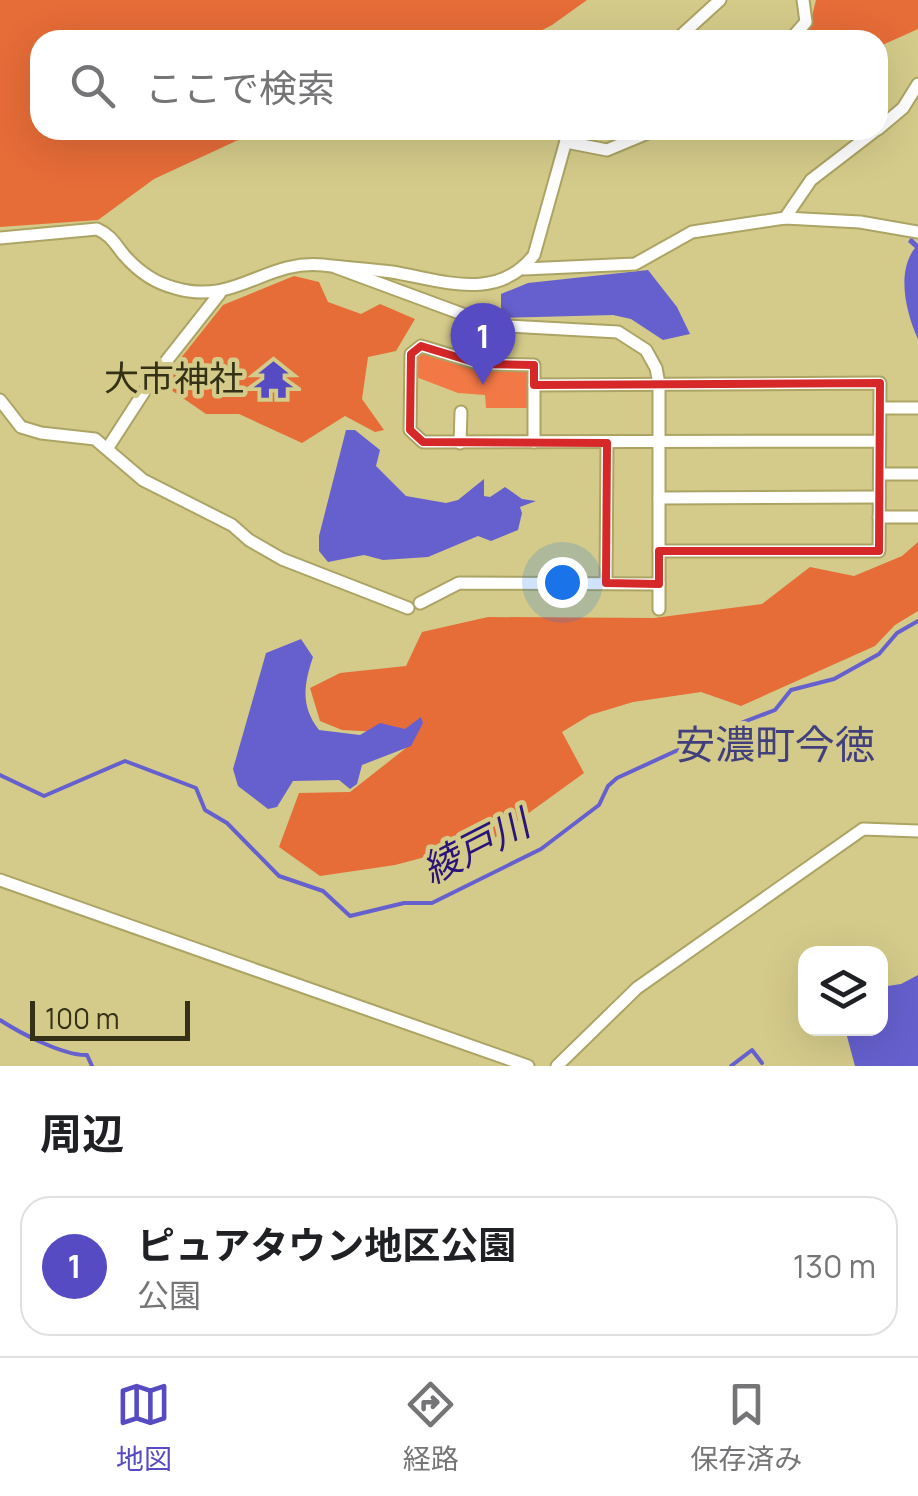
<!DOCTYPE html>
<html lang="ja">
<head>
<meta charset="utf-8">
<style>
	:root { --surface:#fff; --page:#f2f2f2; --text:#202124; --muted:#757577; --line:#e0e0e0; --accent:#574bc3 }
	body { margin:0; font-family:Manrope,"Noto Sans JP",sans-serif; background:var(--page); color:var(--text) }
	.controls { position:absolute; right:30px; bottom:30px; display:grid; overflow:hidden; border-radius:20px; box-shadow:0 10px 40px #0002 }
	.controls button { width:90px; height:90px; display:grid; place-items:center; padding:0; border:0; border-bottom:2px solid var(--line); background:var(--surface); color:var(--text); font:50px sans-serif }
	.scale { position:absolute; left:30px; bottom:25px; width:160px; box-sizing:border-box; padding-left:10px; border:5px solid #353117; border-top:0; font-size:28px; line-height:35px; white-space:nowrap; color:#353117; -webkit-text-stroke:8px #d4cb8a; paint-order:stroke }
	.you { position:absolute; left:562px; top:582px; width:35px; height:35px; margin:-25px; border:8px solid #fff; border-radius:50%; background:#1a73e8; box-shadow:0 0 0 15px #1a73e833 }
	.badge { display:grid; place-items:center; width:65px; height:65px; border-radius:50%; background:var(--accent); color:#fff; font-size:32px; font-weight:700 }
	.pin { position:absolute; translate:-50% -82px; filter:drop-shadow(0 2px 5px #0008) }
	.pin::after { content:''; position:absolute; top:52px; width:35px; height:30px; background:inherit; clip-path:polygon(0 0,100% 0,50% 100%) }
	.list { margin:0; padding:0; list-style:none }
	h2 { display:flex; justify-content:space-between; align-items:center; height:130px; margin:0; padding:0 40px; font-size:42px }
	h2 small { font-size:32px; font-weight:400; color:var(--muted) }
	.list li { display:grid; grid-template-columns:65px 1fr auto; gap:30px; align-items:center; box-sizing:border-box; height:140px; margin:0 20px 20px; padding:0 20px; border:2px solid var(--line); border-radius:30px }
	.list b { display:block; font-size:38px; white-space:nowrap }
	.list p { margin:0; font-size:32px; white-space:nowrap; color:var(--muted) }
	.list em { font-size:32px; font-style:normal; color:var(--muted) }
	.icon { flex:none; width:55px; height:55px; fill:none; stroke:currentColor; stroke-width:2; stroke-linecap:round; stroke-linejoin:round }
	.map { position:relative; flex:none; width:918px; height:1066px; overflow:hidden }
	.search { position:absolute; background:var(--surface); box-shadow:0 10px 40px #0002; left:30px; right:30px; top:30px; height:110px; display:flex; align-items:center; gap:25px; box-sizing:border-box; padding:0 35px; border-radius:30px; color:var(--muted); font-size:38px }
	.sheet { height:290px; background:var(--surface) }
	nav { display:flex; justify-content:space-around; align-items:center; box-sizing:border-box; height:140px; border-top:2px solid var(--line); background:var(--surface); font-size:28px; color:var(--muted) }
	nav a { display:grid; justify-items:center; gap:5px }
	nav .on { color:var(--accent) }
	.map>svg:first-child { display:block }
	.green { fill:#f27846 }
	.forest { fill:#e66c38 }
	.water { fill:#6660ce }
	.lines { fill:none; stroke-linecap:round; stroke-linejoin:round }
	.stream { stroke:#6660ce; stroke-width:4 }
	.minor-casing { stroke:#aca464; stroke-width:15 }
	.minor { stroke:#fff; stroke-width:11 }
	.marked { fill:none; stroke:#d62828; stroke-width:8; stroke-linejoin:round }
	.labels { text-anchor:middle; stroke-width:9; stroke-linejoin:round; paint-order:stroke }
	.poi-label { font-size:35px; fill:#353117; stroke:#d4cb8a; text-anchor:end }
	.water-label { font-size:38px; font-style:italic; fill:#2a1379; stroke:#d4cb8a }
	.quarter-label { font-size:40px; fill:#413f7c; stroke:#d4cb8a }
</style>
</head>
<body>
<div class="map">
<svg width="918" height="1066" viewBox="0 0 918 1066">
	<rect width="100%" height="100%" fill="#d4cb8a"/>
	<!-- green -->
	<polygon class="green" points="422,352 482,368 527,371 529,374 528,408 486,408 485,395 458,393 416,377 416,357"/>
	<!-- forest -->
	<g class="forest">
		<polygon points="0,0 587,0 552,25 523,40 40,40 40,130 260,130 154,179 98,220 0,227"/>
		<polygon points="816,0 918,0 918,29 878,47 878,40 806,40"/>
		<polygon points="294,276 319,282 328,302 361,314 380,304 415,319 396,351 368,357 362,399 384,430 375,432 345,416 302,443 239,414 206,414 161,383 223,305"/>
		<polygon points="918,542 918,611 895,625 875,646 741,706 701,692 633,702 590,715 562,732 584,773 493,839 395,865 320,876 279,847 299,793 350,792 406,748 399,733 342,730 320,721 310,688 340,673 406,666 422,632 488,617 654,618 762,604 810,567 854,576 902,556"/>
	</g>
	<!-- water -->
	<g class="water">
		<path d="M911 237 918 244V339C906 313 896 272 915 248L908 242Z"/>
		<polygon points="648,270 677,307 690,334 663,340 631,319 613,315 501,318 501,294 528,283"/>
		<polygon points="346,430 355,430 380,450 376,466 406,496 446,503 458,500 484,479 484,496 490,497 505,487 522,499 536,501 520,507 522,513 518,530 491,541 478,536 428,557 383,560 364,555 328,562 319,551 319,536"/>
		<path d="M301 639 313 657C304 684 300 706 319 730L360 735 380 723 405 729 421 717 423 723 411 746 362 765 357 784 350 789 339 780 293 781 277 807 268 809 238 786 233 769 266 653Z"/>
		<polygon points="918,975 918,1066 855,1066 845,1029 880,1028 881,987 901,984"/>
	</g>
	<g class="lines">
		<!-- stream -->
		<g class="stream">
			<polyline points="0,775 44,796 125,761 196,788 205,810 227,823 279,876 323,891 350,916 404,903 432,903 541,849 599,805 608,786 617,778 715,733 775,710 791,690 834,679 879,654 897,633 918,621"/>
			<path d="M0 1020C20 1033 64 1056 87 1055L92 1066"/>
			<polyline points="731,1066 752,1050 762,1063"/>
		</g>
		<defs>
			<g id="minor">
				<polyline points="676,40 720,0"/>
				<polyline points="790,40 806,22 803,0"/>
				<polyline points="878,129 903,108 918,84"/>
				<polyline points="566,142 607,150 655,130"/>
				<polyline points="785,218 811,180 876,130"/>
				<path d="M0 238 97 229C111 235 115 244 124 255 137 270 155 283 175 288 236 306 265 259 323 265 346 268 369 269 392 272 441 280 497 303 534 255L569 130"/>
				<polyline points="335,267 492,325 618,332 646,350 656,368 659,384 659,584 459,583 420,603"/>
				<polyline points="524,269 635,264 692,232 785,218 860,222 918,232"/>
				<polyline points="534,385 534,442"/>
				<polyline points="0,400 21,427 41,433 95,439 143,480 232,525 249,540 282,559 408,608"/>
				<polyline points="880,408 918,408"/>
				<polyline points="460,443 461,412"/>
				<polyline points="107,449 153,378 220,293"/>
				<polyline points="880,474 918,474"/>
				<polyline points="659,498 879,497"/>
				<polyline points="879,517 918,517"/>
				<polyline points="659,551 879,551 880,383 534,385 534,365 480,364 421,346 411,354 410,430 423,442 879,441"/>
				<polyline points="606,583 607,443"/>
				<polyline points="659,584 659,609"/>
				<polyline points="0,880 528,1066"/>
				<polyline points="557,1066 637,988 863,829 918,831"/>
			</g>
		</defs>
		<!-- minor casing -->
		<use href="#minor" class="minor-casing"/>
		<!-- minor -->
		<use href="#minor" class="minor"/>
	</g>
	<!-- marked area -->
	<path class="marked" d="M421 346 480 364 534 365V385L880 383 879 551H659V584L606 583 607 443 423 442 410 430 411 354Z"/>
	<!-- icons -->
	<defs>
		<symbol id="temple-bare" viewBox="-9 -9 18 18"><path d="M0-6L5-2H3V0L6.5 2.5H4V6H1.5V3h-3V6H-4V2.5H-6.5L-3 0V-2H-5Z" fill="#574bc3" stroke="#d4cb8a" stroke-width="2.5" paint-order="stroke"/></symbol>
	</defs>
	<g fill-rule="evenodd">
		<use href="#temple-bare" x="246" y="352" width="55" height="55"/>
	</g>
	<g class="labels">
		<!-- poi labels -->
		<g class="poi-label">
			<text x="244" y="391">大市神社</text>
		</g>
		<!-- water labels -->
		<g class="water-label">
			<text transform="translate(476 847) rotate(-27)" y="13">綾戸川</text>
		</g>
		<!-- quarter labels -->
		<g class="quarter-label">
			<text x="775" y="759">安濃町今徳</text>
		</g>
	</g>
</svg>
<div class="controls">
<button><svg class="icon" aria-label="layers" viewBox="0 0 24 24"><path d="M12 4l9 5-9 5-9-5zM3 14l9 5 9-5"/></svg></button>
</div>
<div class="scale">100 m</div>
<div class="you"></div>
<div class="pin badge" style="left:483px;top:385px">1</div>
<div class="search"><svg class="icon" aria-label="search" viewBox="0 0 24 24"><circle cx="10" cy="10" r="6"/><path d="M15 15l6 6"/></svg>ここで検索</div>
</div>
<section class="sheet">
<h2>周辺<small></small></h2>
<ul class="list">
<li><span class="badge">1</span><div><b>ピュアタウン地区公園</b><p>公園</p></div><em>130 m</em></li>
</ul>
</section>
<nav>
<a class="on"><svg class="icon" aria-label="map" viewBox="0 0 24 24"><path d="M3 6l6-2 6 2 6-2v14l-6 2-6-2-6 2zM9 4v14M15 6v14"/></svg>地図</a>
<a><svg class="icon" aria-label="directions" viewBox="0 0 24 24"><path d="M12 3l9 9-9 9-9-9zM9 14v-3h6M13 9l2 2-2 2"/></svg>経路</a>
<a><svg class="icon" aria-label="saved" viewBox="0 0 24 24"><path d="M7 4h10v16l-5-4-5 4z"/></svg>保存済み</a>
</nav>
</body>
</html>
